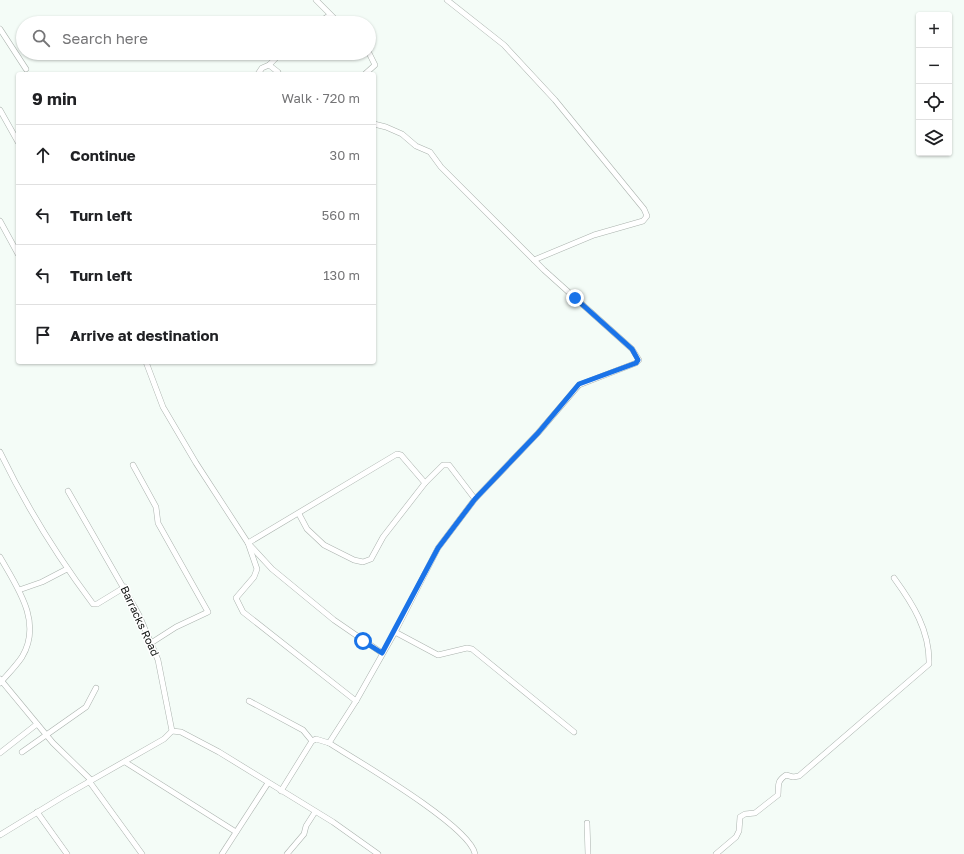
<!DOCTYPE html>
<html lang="en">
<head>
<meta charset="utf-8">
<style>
	:root { --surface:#fff; --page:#f2f2f2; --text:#202124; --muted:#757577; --line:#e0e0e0 }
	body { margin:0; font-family:"Golos Text",sans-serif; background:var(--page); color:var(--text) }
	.controls { position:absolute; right:12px; top:12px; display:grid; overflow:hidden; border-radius:4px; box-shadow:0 1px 3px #0004 }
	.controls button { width:36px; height:36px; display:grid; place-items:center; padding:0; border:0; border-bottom:1px solid var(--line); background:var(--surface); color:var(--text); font:20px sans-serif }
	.stop { position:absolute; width:12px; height:12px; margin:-9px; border:3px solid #1a73e8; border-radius:50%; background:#fff }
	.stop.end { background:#1a73e8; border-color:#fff; box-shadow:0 1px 4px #0008 }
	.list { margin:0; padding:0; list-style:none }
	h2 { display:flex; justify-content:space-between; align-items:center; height:52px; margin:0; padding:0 16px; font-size:17px }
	h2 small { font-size:13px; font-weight:400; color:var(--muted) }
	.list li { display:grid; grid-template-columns:26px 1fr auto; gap:12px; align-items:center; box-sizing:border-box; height:60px; padding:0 16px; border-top:1px solid var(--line) }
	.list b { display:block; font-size:15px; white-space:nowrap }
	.list em { font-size:13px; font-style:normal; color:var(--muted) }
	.icon { flex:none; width:22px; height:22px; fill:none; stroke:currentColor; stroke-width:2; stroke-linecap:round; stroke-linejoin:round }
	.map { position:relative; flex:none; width:964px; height:854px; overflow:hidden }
	.search { position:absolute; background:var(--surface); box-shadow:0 1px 3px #0004; left:16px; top:16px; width:360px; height:44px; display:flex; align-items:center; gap:10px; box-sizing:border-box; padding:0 14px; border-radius:22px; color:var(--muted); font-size:15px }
	.panel { position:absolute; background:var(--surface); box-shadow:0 1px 3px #0004; left:16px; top:72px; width:360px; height:292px; border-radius:4px }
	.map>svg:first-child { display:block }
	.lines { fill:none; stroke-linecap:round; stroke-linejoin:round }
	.street-casing { stroke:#aab2ad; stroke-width:6 }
	.street { stroke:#fff; stroke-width:5 }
	.route { stroke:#1a73e8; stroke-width:5 }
	.labels { text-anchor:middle; stroke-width:3; stroke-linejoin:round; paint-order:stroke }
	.street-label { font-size:11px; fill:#0d100e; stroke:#fff }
</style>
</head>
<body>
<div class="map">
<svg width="964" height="854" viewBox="0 0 964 854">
	<rect width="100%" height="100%" fill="#f4fcf7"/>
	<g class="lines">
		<defs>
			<g id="street">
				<polyline points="316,0 339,23"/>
				<polyline points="447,0 504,45 555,100 644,209 647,216 643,221 594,235 534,260"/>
				<polyline points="318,23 330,15"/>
				<polyline points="0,29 26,69"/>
				<polyline points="269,65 281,53"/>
				<polyline points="258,74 262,68 269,65 278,72"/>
				<polyline points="365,74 375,65 369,53"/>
				<polyline points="0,110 18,142"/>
				<polyline points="0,221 18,254"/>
				<polyline points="146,362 163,407 196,463 248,543 272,569 334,620 382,653"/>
				<path d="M0 452C26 506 57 556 93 604H97L125 587"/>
				<polyline points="133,465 156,507 158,523 208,612 176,627 151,643"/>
				<polyline points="299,514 307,529 324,545 354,560 363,562 371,559 383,537 425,483 443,465 449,465 475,499"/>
				<path d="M0 557C17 587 43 622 22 657 16 666 7 675 0 683"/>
				<polyline points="19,590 42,582 67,569"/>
				<polyline points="395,632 438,655 467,648 472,649 574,732"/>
				<polyline points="0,679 53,743 91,780"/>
				<polyline points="249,701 303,730 312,741"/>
				<polyline points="356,701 243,612 236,598 254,577 257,569 248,543 397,454 401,455 425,483"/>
				<polyline points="172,731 181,732 219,752 333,822 378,854"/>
				<path d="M329 743C356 760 470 826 475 854"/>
				<polyline points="22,752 86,707 96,688"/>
				<polyline points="0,753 37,724"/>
				<polyline points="125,762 236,832"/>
				<polyline points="89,781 142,854"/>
				<polyline points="281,791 312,741 316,739 329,743 356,701 395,632 438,548 475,499 538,433 579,385 636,363 639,360 632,349 544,270 441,167 430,152 416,146 402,134 386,127 374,124"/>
				<polyline points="37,812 67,854"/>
				<polyline points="587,823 588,854"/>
				<polyline points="0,835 64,796 164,739 172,731 158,660 139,615 68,491"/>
				<polyline points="222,854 268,783"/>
				<polyline points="287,854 304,834 306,826 315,812"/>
				<path d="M716 854 736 837 739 831 740 817 745 814 755 813 778 795C779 785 776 782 786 775L793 777 799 776 929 664C930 631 913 604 894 578"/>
			</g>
		</defs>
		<!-- street casing -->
		<use href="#street" class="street-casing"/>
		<!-- street -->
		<use href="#street" class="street"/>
	</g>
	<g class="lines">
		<!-- route -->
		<polyline class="route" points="363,641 382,653 438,548 475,499 538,433 579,384 636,363 638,360 632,349 575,298"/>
	</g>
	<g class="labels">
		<!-- street labels -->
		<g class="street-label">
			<text transform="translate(140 621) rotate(65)" y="4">Barracks Road</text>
		</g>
	</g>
</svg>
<div class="controls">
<button>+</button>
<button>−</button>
<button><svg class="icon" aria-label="locate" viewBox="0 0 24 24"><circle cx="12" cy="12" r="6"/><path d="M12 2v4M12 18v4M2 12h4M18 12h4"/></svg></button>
<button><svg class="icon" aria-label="layers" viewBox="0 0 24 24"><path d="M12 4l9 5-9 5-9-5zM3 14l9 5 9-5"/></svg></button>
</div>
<div class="stop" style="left:363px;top:641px"></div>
<div class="stop end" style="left:575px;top:298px"></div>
<div class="search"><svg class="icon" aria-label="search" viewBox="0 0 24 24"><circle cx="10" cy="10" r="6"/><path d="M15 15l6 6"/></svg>Search here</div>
<section class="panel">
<h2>9 min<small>Walk · 720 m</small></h2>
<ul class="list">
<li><svg class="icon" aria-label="ahead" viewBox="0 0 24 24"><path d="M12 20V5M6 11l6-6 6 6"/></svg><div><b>Continue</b></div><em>30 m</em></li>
<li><svg class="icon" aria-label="left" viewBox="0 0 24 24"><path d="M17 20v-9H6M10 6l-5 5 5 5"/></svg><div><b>Turn left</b></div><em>560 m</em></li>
<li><svg class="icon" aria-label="left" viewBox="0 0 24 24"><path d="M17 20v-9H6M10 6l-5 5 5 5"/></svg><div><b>Turn left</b></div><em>130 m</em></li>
<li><svg class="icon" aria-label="arrive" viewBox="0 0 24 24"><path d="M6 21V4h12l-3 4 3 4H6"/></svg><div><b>Arrive at destination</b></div></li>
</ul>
</section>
</div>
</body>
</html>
